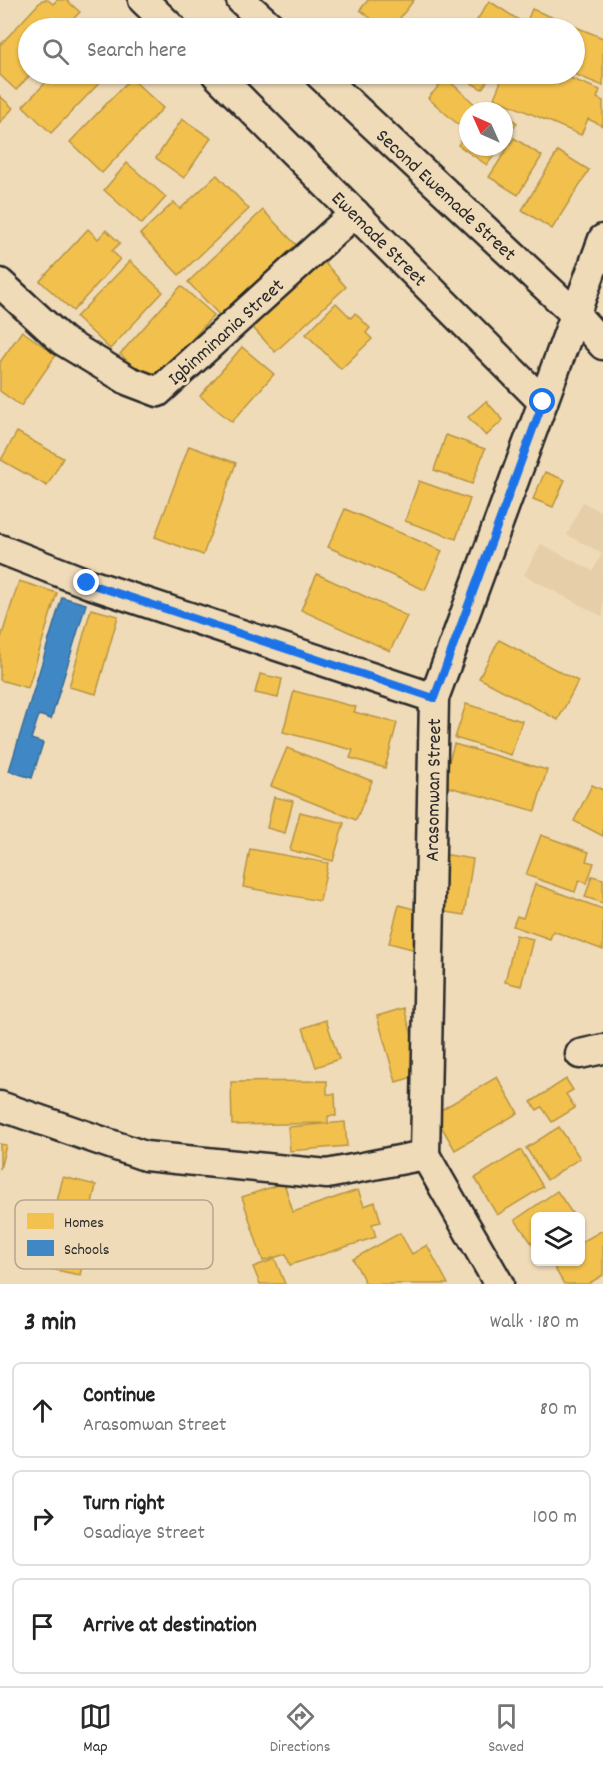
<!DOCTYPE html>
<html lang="en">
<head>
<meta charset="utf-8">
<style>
	:root { --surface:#fff; --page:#f6f6f6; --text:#222; --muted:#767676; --line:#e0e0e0; --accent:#2b2b2b }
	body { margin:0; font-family:Dekko,sans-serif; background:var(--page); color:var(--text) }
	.controls { position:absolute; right:18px; bottom:18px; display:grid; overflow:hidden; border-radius:9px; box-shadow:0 2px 4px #0004 }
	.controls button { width:54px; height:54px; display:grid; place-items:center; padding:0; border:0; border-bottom:2px solid var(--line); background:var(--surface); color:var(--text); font:30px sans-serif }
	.compass { position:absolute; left:459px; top:102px; width:54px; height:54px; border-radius:50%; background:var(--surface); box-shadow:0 2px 4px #0004; rotate:315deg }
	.stop { position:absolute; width:18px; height:18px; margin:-14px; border:4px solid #1a73e8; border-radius:50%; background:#fff }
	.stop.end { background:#1a73e8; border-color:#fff; box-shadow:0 2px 6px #0008 }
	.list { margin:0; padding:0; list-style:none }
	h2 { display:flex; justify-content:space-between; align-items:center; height:78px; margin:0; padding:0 24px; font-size:26px }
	h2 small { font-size:20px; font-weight:400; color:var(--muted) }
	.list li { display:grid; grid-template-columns:39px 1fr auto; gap:18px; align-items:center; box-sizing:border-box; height:96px; margin:0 12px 12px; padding:0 12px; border:2px solid var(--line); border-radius:9px }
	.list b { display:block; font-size:22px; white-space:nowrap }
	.list p { margin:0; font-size:20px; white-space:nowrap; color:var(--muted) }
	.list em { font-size:20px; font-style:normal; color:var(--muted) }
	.icon { flex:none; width:33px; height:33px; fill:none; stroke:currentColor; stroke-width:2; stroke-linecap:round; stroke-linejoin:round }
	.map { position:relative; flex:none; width:603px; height:1284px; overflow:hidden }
	.search { position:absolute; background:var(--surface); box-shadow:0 2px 4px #0004; left:18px; right:18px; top:18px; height:66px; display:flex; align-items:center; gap:15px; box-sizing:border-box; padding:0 21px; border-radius:33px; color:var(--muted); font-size:22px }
	.sheet { height:402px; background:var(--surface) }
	nav { display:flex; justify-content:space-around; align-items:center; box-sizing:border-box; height:84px; border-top:2px solid var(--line); background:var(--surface); font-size:16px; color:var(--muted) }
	nav a { display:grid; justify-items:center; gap:3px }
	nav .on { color:var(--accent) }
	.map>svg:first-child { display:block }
	.built { fill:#e5cea8 }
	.homes { fill:#f2c14e; stroke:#b69444; stroke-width:1.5 }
	.schools { fill:#3f88c5; stroke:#396c97; stroke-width:1.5 }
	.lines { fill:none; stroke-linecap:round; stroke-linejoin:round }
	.minor-casing { stroke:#2b2b2b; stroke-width:33 }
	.minor { stroke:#f0dbb9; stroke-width:28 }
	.route { stroke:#1a73e8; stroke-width:8 }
	.labels { text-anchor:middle; stroke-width:6; stroke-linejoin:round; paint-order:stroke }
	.street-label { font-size:20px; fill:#2b2b2b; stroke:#f0dbb9 }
	.key { fill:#f0dbb9; stroke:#b5a68e; stroke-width:1.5 }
	.key-label { font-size:16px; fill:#2b2b2b }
</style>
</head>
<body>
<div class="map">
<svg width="603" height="1284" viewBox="0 0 603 1284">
	<rect width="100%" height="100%" fill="#f0dbb9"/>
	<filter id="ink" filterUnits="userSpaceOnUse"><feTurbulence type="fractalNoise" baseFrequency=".0167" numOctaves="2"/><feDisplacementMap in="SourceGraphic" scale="12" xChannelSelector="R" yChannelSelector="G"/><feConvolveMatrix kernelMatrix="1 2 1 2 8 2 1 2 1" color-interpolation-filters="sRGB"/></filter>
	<g filter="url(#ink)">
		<!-- built -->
		<polygon class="built" points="583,502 603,513 603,617 524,575 541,544 593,571 602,553 567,535"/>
		<!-- homes -->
		<g class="homes">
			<polygon points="42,0 48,0 53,4 57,0 66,0 80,12 71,21 75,25 73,28 28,28 28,74 31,74 16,90 0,75 0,45"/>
			<polygon points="368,0 414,0 392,28 383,28 360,10"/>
			<polygon points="489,1 522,22 518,28 472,28"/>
			<polygon points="532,9 603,38 603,86 574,74 574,28 524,28"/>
			<polygon points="54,74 108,74 51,133 23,106"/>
			<polygon points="413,74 431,74 425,82"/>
			<polygon points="455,74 492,74 482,89"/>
			<polygon points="504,74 560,74 600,90 597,98 603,101 603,126 588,119 581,135 494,98"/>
			<polygon points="131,78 163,108 102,173 70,142"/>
			<polygon points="446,78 479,108 477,111 468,111 468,120 462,128 428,98"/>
			<polygon points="0,96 13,108 0,123"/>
			<polygon points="488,102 500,111 482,111"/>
			<polygon points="504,114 517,123 504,141"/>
			<polygon points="182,119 211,138 184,178 156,158"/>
			<polygon points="468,131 468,147 500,147 487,165 458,145"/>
			<polygon points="514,138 542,156 518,195 489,177"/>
			<polygon points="558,151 589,170 552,229 522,210"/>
			<polygon points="127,163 166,197 142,224 104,190"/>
			<polygon points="217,175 249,209 179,275 140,234 174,202 180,209"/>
			<polygon points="263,210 300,249 225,321 188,282"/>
			<polygon points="88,229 98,239 106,230 120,243 112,251 120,259 73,311 40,281"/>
			<polygon points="318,255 346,287 275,352 246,320"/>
			<polygon points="130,261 163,292 110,349 76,317"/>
			<polygon points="181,286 214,315 152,383 120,354"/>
			<polygon points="336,303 351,318 355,313 370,328 366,333 372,339 341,369 306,334"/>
			<polygon points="22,331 56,355 21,406 0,391 0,362"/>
			<polygon points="242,347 274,374 232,422 200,396"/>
			<polygon points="486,401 503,420 486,436 468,417"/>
			<polygon points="17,432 63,458 47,486 1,460"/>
			<polygon points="446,435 485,449 472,484 434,470"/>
			<polygon points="189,446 236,463 203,555 155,537"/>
			<polygon points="545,472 565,480 553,507 533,499"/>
			<polygon points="419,481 470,499 456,539 405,521"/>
			<polygon points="345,509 442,551 425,590 328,547"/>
			<polygon points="317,574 407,616 390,651 301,610"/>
			<polygon points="19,581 57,593 28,688 0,680 0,641"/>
			<polygon points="91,609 118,616 96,694 69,687"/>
			<polygon points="499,640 578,681 558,720 479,678"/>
			<polygon points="260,674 282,679 278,698 255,693"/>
			<polygon points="294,691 356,707 354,712 397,723 385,768 350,758 353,750 283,732"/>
			<polygon points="466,704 522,721 511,755 455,738"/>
			<polygon points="454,744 547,770 535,811 442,785"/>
			<polygon points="287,748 372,781 356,820 271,786"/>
			<polygon points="592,785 603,790 603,836 574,821"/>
			<polygon points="274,797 293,801 285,833 267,828"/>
			<polygon points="300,812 344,823 333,861 290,850"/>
			<polygon points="541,835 589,852 586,861 594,863 587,883 579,880 575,892 526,875"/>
			<polygon points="250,849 328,863 320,901 243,887"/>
			<polygon points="443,854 473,859 464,915 433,910"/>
			<polygon points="592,876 603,879 603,903 585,897"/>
			<polygon points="535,884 603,909 603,950 553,931 550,939 513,926 517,916 523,918"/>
			<polygon points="399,905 425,912 416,950 389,943"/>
			<polygon points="516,935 533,939 521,986 505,982"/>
			<polygon points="404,1008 423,1074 396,1082 377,1016"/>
			<polygon points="326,1020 339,1059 316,1067 303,1028"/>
			<polygon points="497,1077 518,1113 455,1150 434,1114"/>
			<polygon points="566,1079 573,1090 566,1094 575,1108 552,1122 542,1107 537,1110 531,1102"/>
			<polygon points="327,1081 327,1094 335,1094 336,1116 328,1116 328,1123 232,1125 231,1082"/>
			<polygon points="345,1122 347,1146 290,1151 288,1127"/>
			<polygon points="559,1127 580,1158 547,1180 526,1148"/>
			<polygon points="0,1144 6,1145 0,1169"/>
			<polygon points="521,1150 543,1187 497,1215 475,1178"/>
			<polygon points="63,1177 96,1185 90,1213 56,1206"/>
			<polygon points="284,1183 293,1212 358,1190 364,1206 375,1202 381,1222 372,1224 376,1237 290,1265 286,1254 263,1261 242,1197"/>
			<polygon points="557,1191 574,1216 536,1216 536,1249 515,1220"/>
			<polygon points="48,1212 92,1221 80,1275 36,1266"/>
			<polygon points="603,1230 603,1275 588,1284 564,1284 551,1262 580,1262 580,1243"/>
			<polygon points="400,1233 412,1254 427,1245 448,1284 366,1284 353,1259"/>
			<polygon points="275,1259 285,1284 260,1284 253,1267"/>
		</g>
		<!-- schools -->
		<polygon class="schools" points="62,597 86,604 51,719 39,715 31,739 43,743 32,778 9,771"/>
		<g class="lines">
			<defs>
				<g id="minor">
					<polyline points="143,0 172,28"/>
					<polyline points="241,0 272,28"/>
					<polyline points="216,74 543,402"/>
					<polyline points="319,74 575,314 603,345"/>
					<polyline points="0,283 63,341 129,381 158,392 355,213"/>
					<polyline points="0,549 87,583 434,698"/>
					<polyline points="580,1054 603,1049"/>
					<polyline points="0,1106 145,1156 327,1174 425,1155"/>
					<polyline points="425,1155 434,698 603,239"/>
					<polyline points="425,1155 499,1284"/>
				</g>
			</defs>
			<!-- minor casing -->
			<use href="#minor" class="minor-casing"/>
			<!-- minor -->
			<use href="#minor" class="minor"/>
		</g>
	</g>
	<g class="lines" filter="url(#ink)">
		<!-- route -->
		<polyline class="route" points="87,583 434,698 543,402"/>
	</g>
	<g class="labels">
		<!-- street labels -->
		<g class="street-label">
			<text transform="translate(447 194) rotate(43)" y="7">Second Ewemade Street</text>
			<text transform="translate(380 238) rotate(45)" y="7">Ewemade Street</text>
			<text transform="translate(225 331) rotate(-42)" y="7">Igbinminania Street</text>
			<text transform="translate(432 790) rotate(-89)" y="7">Arasomwan Street</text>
		</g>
	</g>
	<!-- legend -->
	<rect x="15" y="1200" width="198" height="69" rx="9" class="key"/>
	<rect x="27" y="1213" width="27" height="16" fill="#f2c14e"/>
	<rect x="27" y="1240" width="27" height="16" fill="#3f88c5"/>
	<g class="key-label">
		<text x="64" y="1227">Homes</text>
		<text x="64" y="1254">Schools</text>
	</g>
</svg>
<div class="controls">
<button><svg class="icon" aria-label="layers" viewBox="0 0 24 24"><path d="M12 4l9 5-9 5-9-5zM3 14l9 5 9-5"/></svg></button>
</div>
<svg class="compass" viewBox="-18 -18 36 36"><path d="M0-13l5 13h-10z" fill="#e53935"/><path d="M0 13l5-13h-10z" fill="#767676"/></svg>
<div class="stop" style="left:543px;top:402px"></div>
<div class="stop end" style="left:87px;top:583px"></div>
<div class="search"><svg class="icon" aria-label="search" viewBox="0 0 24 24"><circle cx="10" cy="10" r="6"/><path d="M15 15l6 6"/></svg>Search here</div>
</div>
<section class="sheet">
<h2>3 min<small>Walk · 180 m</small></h2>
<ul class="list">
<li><svg class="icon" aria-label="ahead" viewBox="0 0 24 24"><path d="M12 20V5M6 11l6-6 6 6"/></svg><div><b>Continue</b><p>Arasomwan Street</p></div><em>80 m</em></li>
<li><svg class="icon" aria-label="right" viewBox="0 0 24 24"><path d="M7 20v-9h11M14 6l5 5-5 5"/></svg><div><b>Turn right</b><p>Osadiaye Street</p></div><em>100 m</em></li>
<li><svg class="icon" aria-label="arrive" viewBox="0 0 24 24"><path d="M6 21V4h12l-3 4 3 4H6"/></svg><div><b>Arrive at destination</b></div></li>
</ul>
</section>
<nav>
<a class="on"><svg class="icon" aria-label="map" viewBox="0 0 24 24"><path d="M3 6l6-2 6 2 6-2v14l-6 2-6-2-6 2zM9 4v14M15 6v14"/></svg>Map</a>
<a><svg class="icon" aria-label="directions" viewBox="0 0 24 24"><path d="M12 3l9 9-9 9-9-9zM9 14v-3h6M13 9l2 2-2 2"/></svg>Directions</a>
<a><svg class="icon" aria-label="saved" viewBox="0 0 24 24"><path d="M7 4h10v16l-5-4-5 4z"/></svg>Saved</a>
</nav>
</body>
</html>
